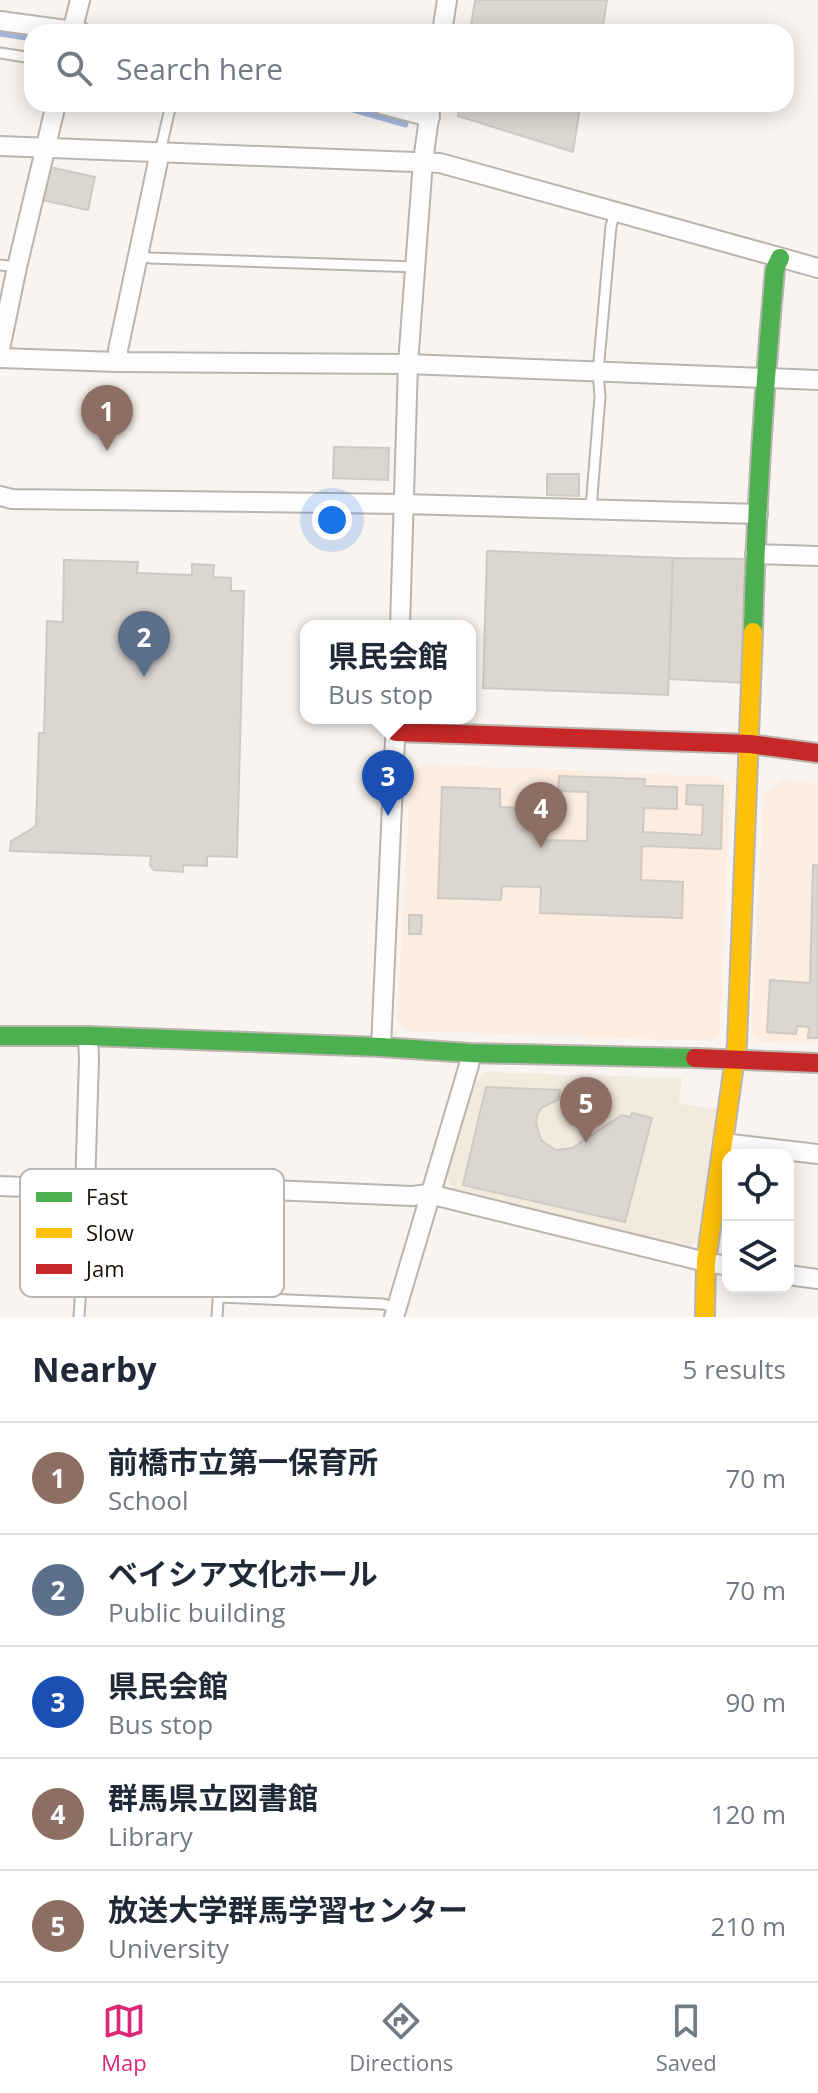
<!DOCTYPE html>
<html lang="en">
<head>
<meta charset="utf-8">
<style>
	:root { --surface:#fff; --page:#f2f2f3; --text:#1f2937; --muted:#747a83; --line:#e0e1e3; --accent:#db2777 }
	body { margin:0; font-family:"Open Sans","Noto Sans JP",sans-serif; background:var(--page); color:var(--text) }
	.controls { position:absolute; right:24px; bottom:24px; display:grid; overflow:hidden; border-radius:16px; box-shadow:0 4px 20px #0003 }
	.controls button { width:72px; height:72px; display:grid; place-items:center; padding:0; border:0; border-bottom:2px solid var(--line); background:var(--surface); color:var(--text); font:40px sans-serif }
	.you { position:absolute; left:332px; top:520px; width:28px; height:28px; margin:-20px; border:6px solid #fff; border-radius:50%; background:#1a73e8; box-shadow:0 0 0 12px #1a73e833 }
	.badge { display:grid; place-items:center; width:52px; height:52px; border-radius:50%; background:var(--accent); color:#fff; font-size:26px; font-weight:700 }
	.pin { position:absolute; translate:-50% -66px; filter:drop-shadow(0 2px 4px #0008) }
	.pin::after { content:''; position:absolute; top:42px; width:28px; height:24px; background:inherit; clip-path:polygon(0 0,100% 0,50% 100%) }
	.popup { position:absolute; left:300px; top:620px; width:176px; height:104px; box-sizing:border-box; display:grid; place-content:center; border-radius:16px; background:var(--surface); filter:drop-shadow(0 2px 6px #0005); font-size:26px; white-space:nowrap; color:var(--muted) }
	.popup b { font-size:30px; color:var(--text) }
	.popup::after { content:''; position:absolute; left:50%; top:100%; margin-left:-16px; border:16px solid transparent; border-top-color:var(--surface) }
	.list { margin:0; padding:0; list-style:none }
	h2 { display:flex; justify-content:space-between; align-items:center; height:104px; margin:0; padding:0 32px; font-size:34px }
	h2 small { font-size:26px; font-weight:400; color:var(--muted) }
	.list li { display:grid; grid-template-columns:52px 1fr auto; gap:24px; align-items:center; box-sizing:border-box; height:112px; padding:0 32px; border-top:2px solid var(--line) }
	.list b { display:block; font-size:30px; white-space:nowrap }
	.list p { margin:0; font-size:26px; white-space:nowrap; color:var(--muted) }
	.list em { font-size:26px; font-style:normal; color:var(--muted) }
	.icon { flex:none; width:44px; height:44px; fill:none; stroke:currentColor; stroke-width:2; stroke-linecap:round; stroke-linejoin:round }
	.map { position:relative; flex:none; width:818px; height:1317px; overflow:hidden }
	.search { position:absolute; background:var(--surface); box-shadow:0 4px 20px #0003; left:24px; right:24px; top:24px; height:88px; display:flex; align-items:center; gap:20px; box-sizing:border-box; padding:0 28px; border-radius:24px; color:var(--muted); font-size:30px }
	.sheet { height:664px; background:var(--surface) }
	nav { display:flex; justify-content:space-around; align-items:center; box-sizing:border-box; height:112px; border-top:2px solid var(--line); background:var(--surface); font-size:22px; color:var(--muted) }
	nav a { display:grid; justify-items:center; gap:4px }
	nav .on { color:var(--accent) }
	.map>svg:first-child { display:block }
	.built { fill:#fcede0 }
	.education { fill:#f3eade }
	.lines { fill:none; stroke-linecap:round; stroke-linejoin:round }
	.stream { stroke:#a2b4d9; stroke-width:7 }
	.building { fill:#dcd6d0; stroke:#cfc9c3; stroke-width:2 }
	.lane-casing { stroke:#bab4ae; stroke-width:13 }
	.street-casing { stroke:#bab4ae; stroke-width:22 }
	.fast-casing { stroke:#bab4ae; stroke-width:22 }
	.slow-casing { stroke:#bab4ae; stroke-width:22 }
	.jam-casing { stroke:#bab4ae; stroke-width:22 }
	.lane { stroke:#fefdfd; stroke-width:9 }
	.street { stroke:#fefdfd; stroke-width:18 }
	.fast { stroke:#4caf50; stroke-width:18 }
	.slow { stroke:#ffc107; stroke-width:18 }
	.jam { stroke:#c62828; stroke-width:18 }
	.key { fill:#fff; stroke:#b9b7b5; stroke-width:2 }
	.key-label { font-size:22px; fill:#150e07 }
</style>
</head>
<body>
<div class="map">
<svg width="818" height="1317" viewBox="0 0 818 1317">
	<rect width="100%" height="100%" fill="#f9f4f0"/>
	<!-- built -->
	<g class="built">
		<polygon points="423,764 717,777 730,786 720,1033 712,1041 408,1031 397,1021 411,774"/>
		<polygon points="784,779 818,784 818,1043 762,1042 751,1033 764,795"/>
	</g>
	<!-- education -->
	<polygon class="education" points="486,1072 682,1078 679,1104 722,1109 698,1241 689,1248 453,1191 447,1177 476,1081"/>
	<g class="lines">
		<!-- stream -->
		<g class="stream">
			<polyline points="0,33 32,38"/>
			<polyline points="335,104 405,124"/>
		</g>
	</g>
	<!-- building -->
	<g class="building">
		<polygon points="475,0 607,0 602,32 470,32"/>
		<polygon points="460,104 592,104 592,109 580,107 573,152 458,116"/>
		<polygon points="50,167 95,177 88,210 42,200"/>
		<polygon points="334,447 389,448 388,480 333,478"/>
		<polygon points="547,474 579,474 579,496 547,495"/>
		<polygon points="487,551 673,558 668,695 483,688"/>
		<polygon points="673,558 752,559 747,683 669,679"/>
		<polygon points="64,560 138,562 137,573 192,575 192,564 214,565 213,577 231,578 231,591 244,591 237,857 207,856 207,866 183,865 183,872 154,870 150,865 151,856 10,851 11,841 36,826 39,733 44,733 47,621 63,622"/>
		<polygon points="559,776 645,779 644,786 677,787 677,809 644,808 643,832 702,835 703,805 686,804 687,785 723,786 721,849 642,846 641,880 683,882 682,918 540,913 541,887 502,886 501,900 438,898 442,787 500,789 500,807 546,809 545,840 587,841 588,792 558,791"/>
		<polygon points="813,865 818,865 818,1038 808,1038 809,1027 797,1026 796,1034 767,1032 770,980 810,983"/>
		<polygon points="409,915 422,915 421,934 409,934"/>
		<polygon points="486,1087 560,1090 559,1099 541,1108 537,1116 536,1123 541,1140 556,1150 572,1148 622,1115 630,1117 632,1113 652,1118 625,1222 463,1185"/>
	</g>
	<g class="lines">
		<defs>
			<g id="lane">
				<polyline points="0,53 32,58"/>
				<polyline points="160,152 171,104"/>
				<polyline points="139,255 150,258 417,267"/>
				<polyline points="0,265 17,267"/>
				<polyline points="591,508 600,397 598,372 611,226 615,212"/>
				<polyline points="218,1297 383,1304 397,1308"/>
				<polyline points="79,1317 86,1207 85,1189"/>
				<polyline points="217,1317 225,1188"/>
			</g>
			<g id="street">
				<polyline points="0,21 81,32"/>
				<polyline points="72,32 80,0"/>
				<polyline points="442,32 447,0"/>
				<polyline points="381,104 430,117"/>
				<polyline points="0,146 440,163 818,268"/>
				<polyline points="0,349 17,267 56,104"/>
				<polyline points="0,358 118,362 408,364 818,380"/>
				<polyline points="118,362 118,350 160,152"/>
				<polyline points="0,496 12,499 404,504 758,514"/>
				<polyline points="755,554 818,556"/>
				<polyline points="400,626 408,364 423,161 431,104"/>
				<polyline points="381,1047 396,718"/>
				<polyline points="723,1143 818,1154"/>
				<polyline points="0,1186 71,1189 225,1188 412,1196 429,1194 706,1262 728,1266"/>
				<polyline points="85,1189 89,1059 88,1036"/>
				<polyline points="788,1275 818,1279"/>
				<polyline points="394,1317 469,1065 470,1053"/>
			</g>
			<g id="fast">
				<path d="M753 632C756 511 764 390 775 269L780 258"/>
				<polyline points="0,1036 88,1036 381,1047 470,1053 695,1058"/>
			</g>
			<polyline id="slow" points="705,1317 706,1262 737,1044 753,632"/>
			<g id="jam">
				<polyline points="396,732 750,744 818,753"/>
				<polyline points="695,1058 818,1063"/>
			</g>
		</defs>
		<!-- lane casing -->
		<use href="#lane" class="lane-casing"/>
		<!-- street casing -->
		<use href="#street" class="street-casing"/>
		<!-- fast casing -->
		<use href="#fast" class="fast-casing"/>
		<!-- slow casing -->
		<use href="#slow" class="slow-casing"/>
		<!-- jam casing -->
		<use href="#jam" class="jam-casing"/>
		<!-- lane -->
		<use href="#lane" class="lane"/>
		<!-- street -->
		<use href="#street" class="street"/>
		<!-- fast -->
		<use href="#fast" class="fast"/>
		<!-- slow -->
		<use href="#slow" class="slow"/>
		<!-- jam -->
		<use href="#jam" class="jam"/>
	</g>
	<!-- legend -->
	<rect x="20" y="1169" width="264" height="128" rx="12" class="key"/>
	<rect x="36" y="1192" width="36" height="10" fill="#4caf50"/>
	<rect x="36" y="1228" width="36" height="10" fill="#ffc107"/>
	<rect x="36" y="1264" width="36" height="10" fill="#c62828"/>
	<g class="key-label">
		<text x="86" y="1205">Fast</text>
		<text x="86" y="1241">Slow</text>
		<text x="86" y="1277">Jam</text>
	</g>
</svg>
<div class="controls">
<button><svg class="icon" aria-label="locate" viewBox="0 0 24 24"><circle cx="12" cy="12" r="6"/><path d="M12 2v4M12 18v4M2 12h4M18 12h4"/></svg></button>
<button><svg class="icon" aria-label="layers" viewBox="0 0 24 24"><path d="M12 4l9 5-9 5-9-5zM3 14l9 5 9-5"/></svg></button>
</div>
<div class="you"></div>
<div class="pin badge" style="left:107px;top:451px;background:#8d6e63">1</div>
<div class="pin badge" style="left:144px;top:677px;background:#5c6f8a">2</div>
<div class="pin badge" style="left:388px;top:816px;background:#1a4fb4">3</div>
<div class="popup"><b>県民会館</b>Bus stop</div>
<div class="pin badge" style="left:541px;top:848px;background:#8d6e63">4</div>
<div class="pin badge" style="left:586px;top:1143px;background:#8d6e63">5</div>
<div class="search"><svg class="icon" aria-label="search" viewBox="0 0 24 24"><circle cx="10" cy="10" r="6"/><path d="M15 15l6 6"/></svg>Search here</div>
</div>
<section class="sheet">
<h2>Nearby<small>5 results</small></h2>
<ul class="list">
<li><span class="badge" style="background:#8d6e63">1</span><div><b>前橋市立第一保育所</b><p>School</p></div><em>70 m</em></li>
<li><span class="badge" style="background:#5c6f8a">2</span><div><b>ベイシア文化ホール</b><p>Public building</p></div><em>70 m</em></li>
<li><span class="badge" style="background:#1a4fb4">3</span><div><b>県民会館</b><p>Bus stop</p></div><em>90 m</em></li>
<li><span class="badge" style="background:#8d6e63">4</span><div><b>群馬県立図書館</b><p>Library</p></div><em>120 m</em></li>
<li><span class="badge" style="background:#8d6e63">5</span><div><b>放送大学群馬学習センター</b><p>University</p></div><em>210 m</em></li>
</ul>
</section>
<nav>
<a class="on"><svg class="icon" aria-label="map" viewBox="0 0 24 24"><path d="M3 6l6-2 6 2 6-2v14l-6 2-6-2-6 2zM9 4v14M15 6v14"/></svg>Map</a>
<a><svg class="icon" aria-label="directions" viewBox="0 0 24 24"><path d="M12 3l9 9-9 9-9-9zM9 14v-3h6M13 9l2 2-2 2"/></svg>Directions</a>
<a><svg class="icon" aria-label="saved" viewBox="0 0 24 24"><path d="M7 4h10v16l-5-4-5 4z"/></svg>Saved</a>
</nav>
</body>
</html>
